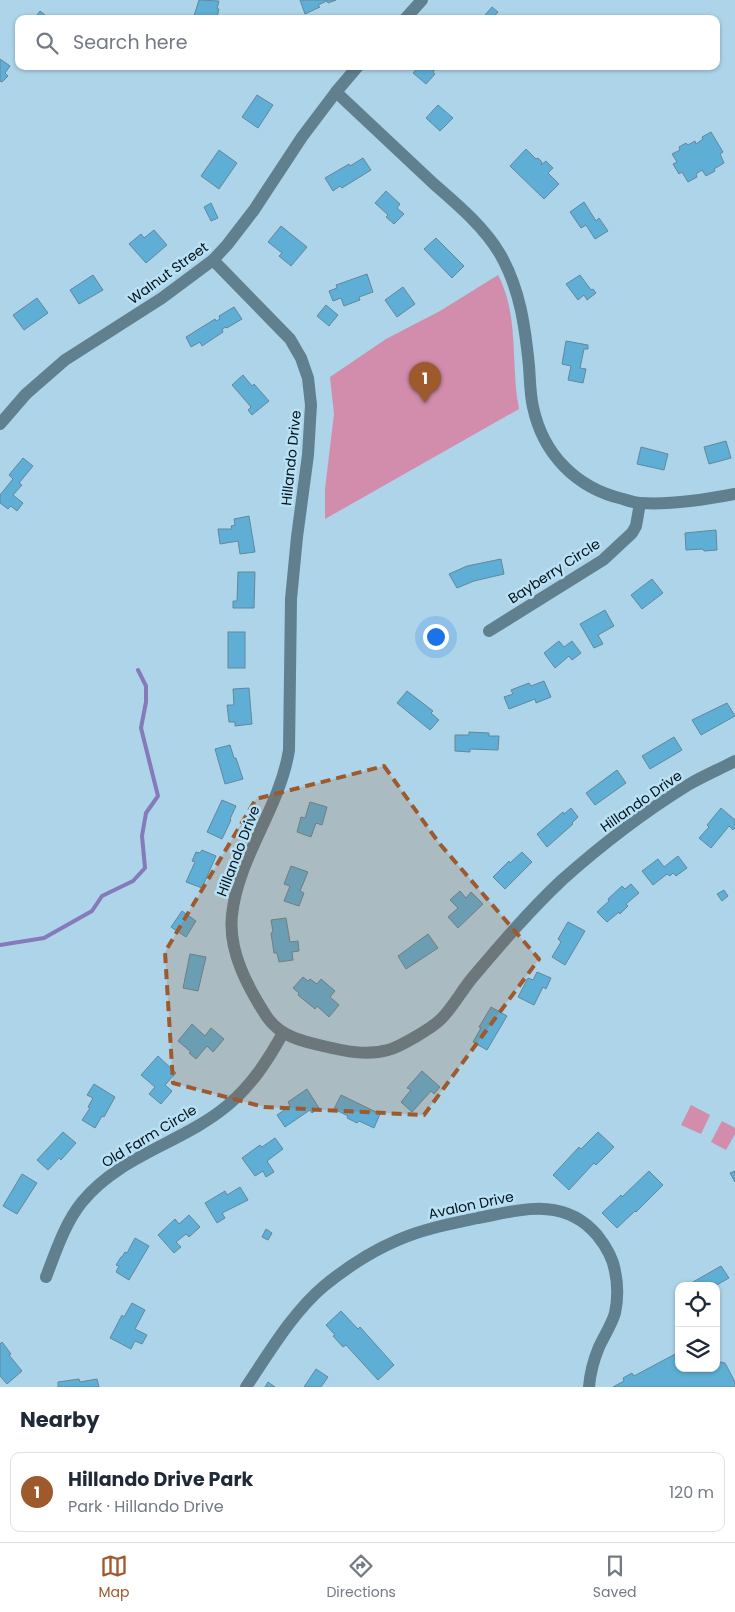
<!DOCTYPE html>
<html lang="en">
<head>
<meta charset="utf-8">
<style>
	:root { --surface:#fff; --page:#f2f2f3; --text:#1f2937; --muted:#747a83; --line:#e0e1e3; --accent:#9e592c }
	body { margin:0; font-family:Poppins,sans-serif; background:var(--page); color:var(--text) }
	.controls { position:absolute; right:15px; bottom:15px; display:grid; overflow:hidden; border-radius:10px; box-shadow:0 1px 4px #0004 }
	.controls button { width:45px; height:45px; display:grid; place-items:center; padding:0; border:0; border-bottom:1px solid var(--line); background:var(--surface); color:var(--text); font:25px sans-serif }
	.you { position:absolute; left:435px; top:636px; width:18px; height:18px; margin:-12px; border:4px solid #fff; border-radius:50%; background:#1a73e8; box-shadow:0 0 0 8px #1a73e833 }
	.badge { display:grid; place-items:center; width:32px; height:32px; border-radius:50%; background:var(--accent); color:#fff; font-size:16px; font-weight:700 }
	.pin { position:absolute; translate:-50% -41px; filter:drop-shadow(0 1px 2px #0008) }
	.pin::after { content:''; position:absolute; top:26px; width:18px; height:15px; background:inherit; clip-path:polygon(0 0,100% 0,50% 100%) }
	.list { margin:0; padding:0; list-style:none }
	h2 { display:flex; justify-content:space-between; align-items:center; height:65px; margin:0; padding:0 20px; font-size:21px }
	h2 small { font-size:16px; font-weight:400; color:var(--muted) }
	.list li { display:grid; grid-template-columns:32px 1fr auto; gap:15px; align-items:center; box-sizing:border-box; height:80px; margin:0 10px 10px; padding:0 10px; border:1px solid var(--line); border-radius:10px }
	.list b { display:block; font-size:19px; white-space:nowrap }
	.list p { margin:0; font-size:16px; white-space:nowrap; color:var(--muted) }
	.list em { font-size:16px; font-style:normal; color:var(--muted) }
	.icon { flex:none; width:28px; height:28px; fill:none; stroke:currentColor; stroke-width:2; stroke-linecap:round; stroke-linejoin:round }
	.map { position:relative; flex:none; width:735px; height:1387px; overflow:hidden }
	.search { position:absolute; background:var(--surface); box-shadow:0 1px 4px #0004; left:15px; right:15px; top:15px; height:55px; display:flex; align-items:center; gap:12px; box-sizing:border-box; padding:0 18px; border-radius:10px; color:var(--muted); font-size:19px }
	.sheet { height:155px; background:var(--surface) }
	nav { display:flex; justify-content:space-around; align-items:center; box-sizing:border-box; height:70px; border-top:1px solid var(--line); background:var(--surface); font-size:14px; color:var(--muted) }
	nav a { display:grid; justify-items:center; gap:2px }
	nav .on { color:var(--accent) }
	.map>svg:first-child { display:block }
	.green { fill:#d18dab }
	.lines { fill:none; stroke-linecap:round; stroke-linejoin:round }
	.stream { stroke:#857aba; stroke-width:4 }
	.building { fill:#5eaed5; stroke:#63889b }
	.minor { stroke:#607f8f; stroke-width:12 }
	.marked { fill:#9e592c; fill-opacity:0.2; stroke:#9e592c; stroke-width:4; stroke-dasharray:10 6; stroke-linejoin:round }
	.labels { text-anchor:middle; stroke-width:5; stroke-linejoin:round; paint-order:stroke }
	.street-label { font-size:14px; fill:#041118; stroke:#b9e1f6 }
</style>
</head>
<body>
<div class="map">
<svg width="735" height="1387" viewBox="0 0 735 1387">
	<rect width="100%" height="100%" fill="#add4e8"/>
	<!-- green -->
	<g class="green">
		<path d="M498 275C520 317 510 364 519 409L325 519V489L334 414 330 377 386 339 440 311Z"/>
		<polygon points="691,1105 710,1115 701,1134 681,1125"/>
		<polygon points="722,1121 735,1128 735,1134 726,1150 711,1142"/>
	</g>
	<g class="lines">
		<!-- stream -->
		<polyline class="stream" points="0,945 44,938 92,911 102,896 133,881 145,868 142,836 146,813 158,796 141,728 146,702 146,686 138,670"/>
	</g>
	<!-- building -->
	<g class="building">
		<polygon points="199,0 219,1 217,9 219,9 217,17 215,16 214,19 193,19"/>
		<polygon points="300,0 336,0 328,3 327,1 318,5 320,7 305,14"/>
		<polygon points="492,7 498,12 492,19 489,19 485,15"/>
		<polygon points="40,11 50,19 34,19"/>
		<polygon points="0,59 10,66 5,73 8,76 2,82 0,81"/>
		<polygon points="419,66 437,66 433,72 435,74 426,84 413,73"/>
		<polygon points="257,95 273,105 258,128 242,117"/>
		<polygon points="438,105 453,118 440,131 426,118"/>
		<polygon points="711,132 723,152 720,154 724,163 714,169 715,171 706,176 702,170 696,174 697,177 688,182 682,172 679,174 673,164 677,162 672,154 680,150 679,147 686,143 688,145 695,141 696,144 703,139 702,137"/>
		<polygon points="526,149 536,159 538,158 542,162 541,165 546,161 553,168 548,173 559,184 544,199 510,166"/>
		<polygon points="219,150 237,163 219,189 201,176"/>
		<polygon points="363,158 371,170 342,188 340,186 333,191 325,178 349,164 350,166"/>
		<polygon points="386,191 400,204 397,208 404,214 394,224 386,217 388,215 375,203"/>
		<polygon points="584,202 596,221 599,218 608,231 595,239 586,225 581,228 570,212"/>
		<polygon points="211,203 218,218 211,221 204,207"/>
		<polygon points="281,226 307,247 291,266 279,256 282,253 268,242"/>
		<polygon points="154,230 167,245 146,263 129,244 141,234 144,238"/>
		<polygon points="436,238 464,266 452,278 424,249"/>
		<polygon points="367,274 373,292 359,297 360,300 344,306 341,298 333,301 329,291 337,288 336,285"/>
		<polygon points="93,275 103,290 79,304 70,290"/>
		<polygon points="580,275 591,290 593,289 596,293 587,300 584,295 578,300 566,284"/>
		<polygon points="403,287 415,304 397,317 385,300"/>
		<polygon points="37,298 48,313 24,330 13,315"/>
		<polygon points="326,305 338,315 329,326 317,316"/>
		<polygon points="234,307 242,319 227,328 226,327 222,329 223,332 202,346 200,342 191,347 186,337 215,319 216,321 220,319 219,316"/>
		<polygon points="566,341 588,345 588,349 584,349 580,368 586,369 583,383 568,380 571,366 562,364"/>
		<polygon points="243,375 252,386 254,384 269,401 252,415 248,410 251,407 232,385"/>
		<polygon points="726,441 731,458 709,464 704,447"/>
		<polygon points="641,447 668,454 664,470 637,464"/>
		<polygon points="23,458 33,466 19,483 22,485 13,495 23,503 17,511 11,506 8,509 0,503 0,495 13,479 9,475"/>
		<polygon points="249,516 255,552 240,554 238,541 220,544 218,529 232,529 231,526 235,525 234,519"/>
		<polygon points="716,530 717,550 704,551 703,549 686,550 685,533"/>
		<polygon points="501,559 504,574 474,581 457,588 449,574 467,566"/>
		<polygon points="238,572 255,572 254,608 233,608 233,601 237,601"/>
		<polygon points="652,579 663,593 642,609 631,595"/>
		<polygon points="605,610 614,626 598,635 603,644 594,648 580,624"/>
		<rect x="228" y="632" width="17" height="36"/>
		<polygon points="559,641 564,647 572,641 581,653 572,660 569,656 555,668 544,653"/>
		<polygon points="544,681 551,697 536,703 535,699 509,709 504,697 513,694 511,690 529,683 531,686"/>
		<polygon points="249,688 252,724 235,726 235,722 229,722 227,705 234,705 233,689"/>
		<polygon points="407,691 433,711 431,713 439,720 430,730 397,703"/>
		<polygon points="727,703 735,716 701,735 692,720"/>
		<polygon points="469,732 489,733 489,736 499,736 498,750 470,749 470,752 455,751 455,735 469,735"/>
		<polygon points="674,737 682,750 650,769 642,756"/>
		<polygon points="230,745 234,758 236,758 243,779 225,784 215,749"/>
		<polygon points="617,770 626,783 595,805 586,793"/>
		<polygon points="222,800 236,806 230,819 231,820 222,839 207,832"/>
		<polygon points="310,802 327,807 322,825 316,823 311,837 297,832 301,817 305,818"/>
		<polygon points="571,808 578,817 572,823 573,824 547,847 537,834 563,812 564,814"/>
		<polygon points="721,808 735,820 735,828 733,830 729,826 711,848 699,838 709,827 707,825"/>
		<polygon points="202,850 216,856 202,888 186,882 195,862 192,861 196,852 200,853"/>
		<polygon points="522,852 532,862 505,889 493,877 509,861 510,863"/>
		<polygon points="678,856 687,868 676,876 673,873 670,876 667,874 653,885 642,871 658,859 664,867"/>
		<polygon points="291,866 308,872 300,891 304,893 299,906 284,901 290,886 284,884"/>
		<polygon points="631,884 639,893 626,904 628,906 620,914 619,912 607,922 597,912 609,901 608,899 622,886 625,889"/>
		<polygon points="724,890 728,896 722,901 717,894"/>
		<polygon points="460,891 466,898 471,892 483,904 458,928 448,917 458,908 450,900"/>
		<polygon points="182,911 196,921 186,937 171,927"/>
		<polygon points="286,918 290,942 298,941 299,951 292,952 293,960 279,962 277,953 274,953 271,933 273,932 271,920"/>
		<polygon points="568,922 585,931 565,965 552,957 561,942 558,939"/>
		<polygon points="428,934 438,948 406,969 398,956"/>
		<polygon points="190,954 206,957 198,991 183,988"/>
		<polygon points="537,972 551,978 546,989 543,987 534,1005 518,997 528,978 533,980"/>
		<polygon points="303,977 308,981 310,979 317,984 321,979 335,991 330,997 339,1005 329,1017 317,1006 315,1009 298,995 299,993 293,988"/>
		<polygon points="491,1007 507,1016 487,1050 473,1042 481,1028 479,1027"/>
		<polygon points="192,1024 205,1036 211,1028 224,1039 213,1052 207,1046 196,1059 189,1053 191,1052 178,1041"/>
		<polygon points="158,1056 176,1073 165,1085 172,1091 161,1104 149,1094 155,1087 141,1075"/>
		<polygon points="422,1071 440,1087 434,1094 431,1091 412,1112 401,1102 411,1090 407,1088"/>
		<polygon points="94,1084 115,1097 104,1117 102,1116 95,1128 82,1120 90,1108 88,1107 93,1098 87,1095"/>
		<polygon points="307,1089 319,1108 312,1113 310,1110 285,1127 277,1115 290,1106 288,1102"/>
		<polygon points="341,1095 380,1114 374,1128 359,1121 357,1123 347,1118 348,1116 334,1109"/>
		<polygon points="63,1132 76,1143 61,1160 59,1158 48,1170 37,1160"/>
		<polygon points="598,1132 614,1147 596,1165 594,1163 569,1190 553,1175 579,1147 581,1149"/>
		<polygon points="275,1138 283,1149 267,1161 274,1172 266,1177 263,1171 255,1176 242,1158 260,1145 262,1147"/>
		<polygon points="649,1171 663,1185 636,1212 635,1211 617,1228 602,1213 621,1195 622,1197"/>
		<polygon points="735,1171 735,1182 730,1173"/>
		<polygon points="22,1174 37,1183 17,1214 3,1206"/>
		<polygon points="240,1187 248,1200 222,1213 225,1218 217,1223 205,1203 225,1191 227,1195"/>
		<polygon points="189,1215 200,1227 189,1237 186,1234 176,1242 181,1247 174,1253 158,1235 175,1219 179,1224"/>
		<polygon points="266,1229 272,1233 268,1240 262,1237"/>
		<polygon points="135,1238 149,1246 129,1280 116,1272 119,1266 116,1265 121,1257 122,1257 125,1252 127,1253"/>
		<polygon points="721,1266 729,1278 715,1286 686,1286"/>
		<polygon points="132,1303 145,1310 135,1329 147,1335 142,1344 135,1341 131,1349 110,1338 122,1315 124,1317"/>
		<polygon points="341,1311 358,1329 360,1327 394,1365 378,1380 346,1345 343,1347 333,1336 335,1335 326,1325"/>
		<polygon points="2,1342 11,1354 9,1355 22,1371 7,1384 0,1376 0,1344"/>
		<polygon points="679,1352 679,1368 716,1368 716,1361 725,1363 735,1382 735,1387 613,1387 624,1381 623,1378 632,1373 634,1376"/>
		<polygon points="316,1369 328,1377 321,1387 304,1387"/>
		<polygon points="79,1379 80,1382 97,1379 99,1387 58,1387 58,1382"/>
		<polygon points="268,1382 275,1387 265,1387"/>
	</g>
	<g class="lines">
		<!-- minor -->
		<g class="minor">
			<polyline points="405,19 422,0"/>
			<path d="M336 92C369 123 402 154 435 185 458 205 484 227 500 254 520 289 525 326 529 366 530 379 530 394 533 407 543 454 576 488 623 499 629 501 635 503 641 503 672 505 704 500 735 494"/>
			<path d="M213 260 290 339 301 358 308 378 311 405 308 455 297 537 291 599 289 750C280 808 238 857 232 915 228 951 248 988 267 1017 280 1036 301 1041 323 1046 344 1051 367 1056 388 1050 400 1047 432 1028 441 1019 453 1007 462 990 473 977 501 944 530 910 562 880 599 847 646 811 688 785 703 776 720 769 735 761"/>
			<polyline points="0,424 26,394 65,360 162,298 213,260 227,245 254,210 302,137 336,92 358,66"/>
			<polyline points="489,631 603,560 632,533 636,526 640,503"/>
			<path d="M46 1277C56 1251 65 1223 82 1202 120 1155 183 1143 228 1105 252 1085 268 1060 283 1033"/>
			<path d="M246 1387C269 1353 293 1312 324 1286 346 1268 372 1251 398 1240 423 1229 450 1224 478 1218 520 1210 564 1196 597 1235 605 1245 613 1258 615 1271 618 1285 618 1299 615 1313 612 1324 604 1336 599 1347 594 1359 590 1374 589 1387"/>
		</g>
	</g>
	<!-- marked area -->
	<path class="marked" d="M384 766 439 843 539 959 424 1115 264 1107 173 1083 165 952 256 799Z"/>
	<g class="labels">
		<!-- street labels -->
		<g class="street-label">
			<text transform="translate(168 273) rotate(-36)" y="5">Walnut Street</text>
			<text transform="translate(291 458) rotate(-84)" y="5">Hillando Drive</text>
			<text transform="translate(554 571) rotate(-33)" y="5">Bayberry Circle</text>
			<text transform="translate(641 801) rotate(-35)" y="5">Hillando Drive</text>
			<text transform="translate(238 851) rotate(-69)" y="5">Hillando Drive</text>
			<text transform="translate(149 1136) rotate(-31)" y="5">Old Farm Circle</text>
			<text transform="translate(471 1205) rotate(-12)" y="5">Avalon Drive</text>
		</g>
	</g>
</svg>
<div class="controls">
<button><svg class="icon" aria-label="locate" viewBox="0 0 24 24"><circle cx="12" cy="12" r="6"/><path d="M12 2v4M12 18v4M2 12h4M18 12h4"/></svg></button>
<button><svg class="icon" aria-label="layers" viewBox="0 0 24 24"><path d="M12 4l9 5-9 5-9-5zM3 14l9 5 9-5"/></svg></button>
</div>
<div class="you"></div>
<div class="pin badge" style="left:425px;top:403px">1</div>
<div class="search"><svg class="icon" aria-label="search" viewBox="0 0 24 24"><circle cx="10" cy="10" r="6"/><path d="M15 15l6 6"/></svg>Search here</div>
</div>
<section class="sheet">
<h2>Nearby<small></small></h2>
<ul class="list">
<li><span class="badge">1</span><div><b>Hillando Drive Park</b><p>Park · Hillando Drive</p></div><em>120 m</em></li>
</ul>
</section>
<nav>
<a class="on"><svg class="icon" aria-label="map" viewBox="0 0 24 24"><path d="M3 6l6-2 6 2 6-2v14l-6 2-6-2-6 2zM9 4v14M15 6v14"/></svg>Map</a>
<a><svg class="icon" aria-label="directions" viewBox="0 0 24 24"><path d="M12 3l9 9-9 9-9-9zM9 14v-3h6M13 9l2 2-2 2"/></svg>Directions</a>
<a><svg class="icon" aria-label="saved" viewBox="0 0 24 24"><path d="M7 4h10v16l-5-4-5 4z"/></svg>Saved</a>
</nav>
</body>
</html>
